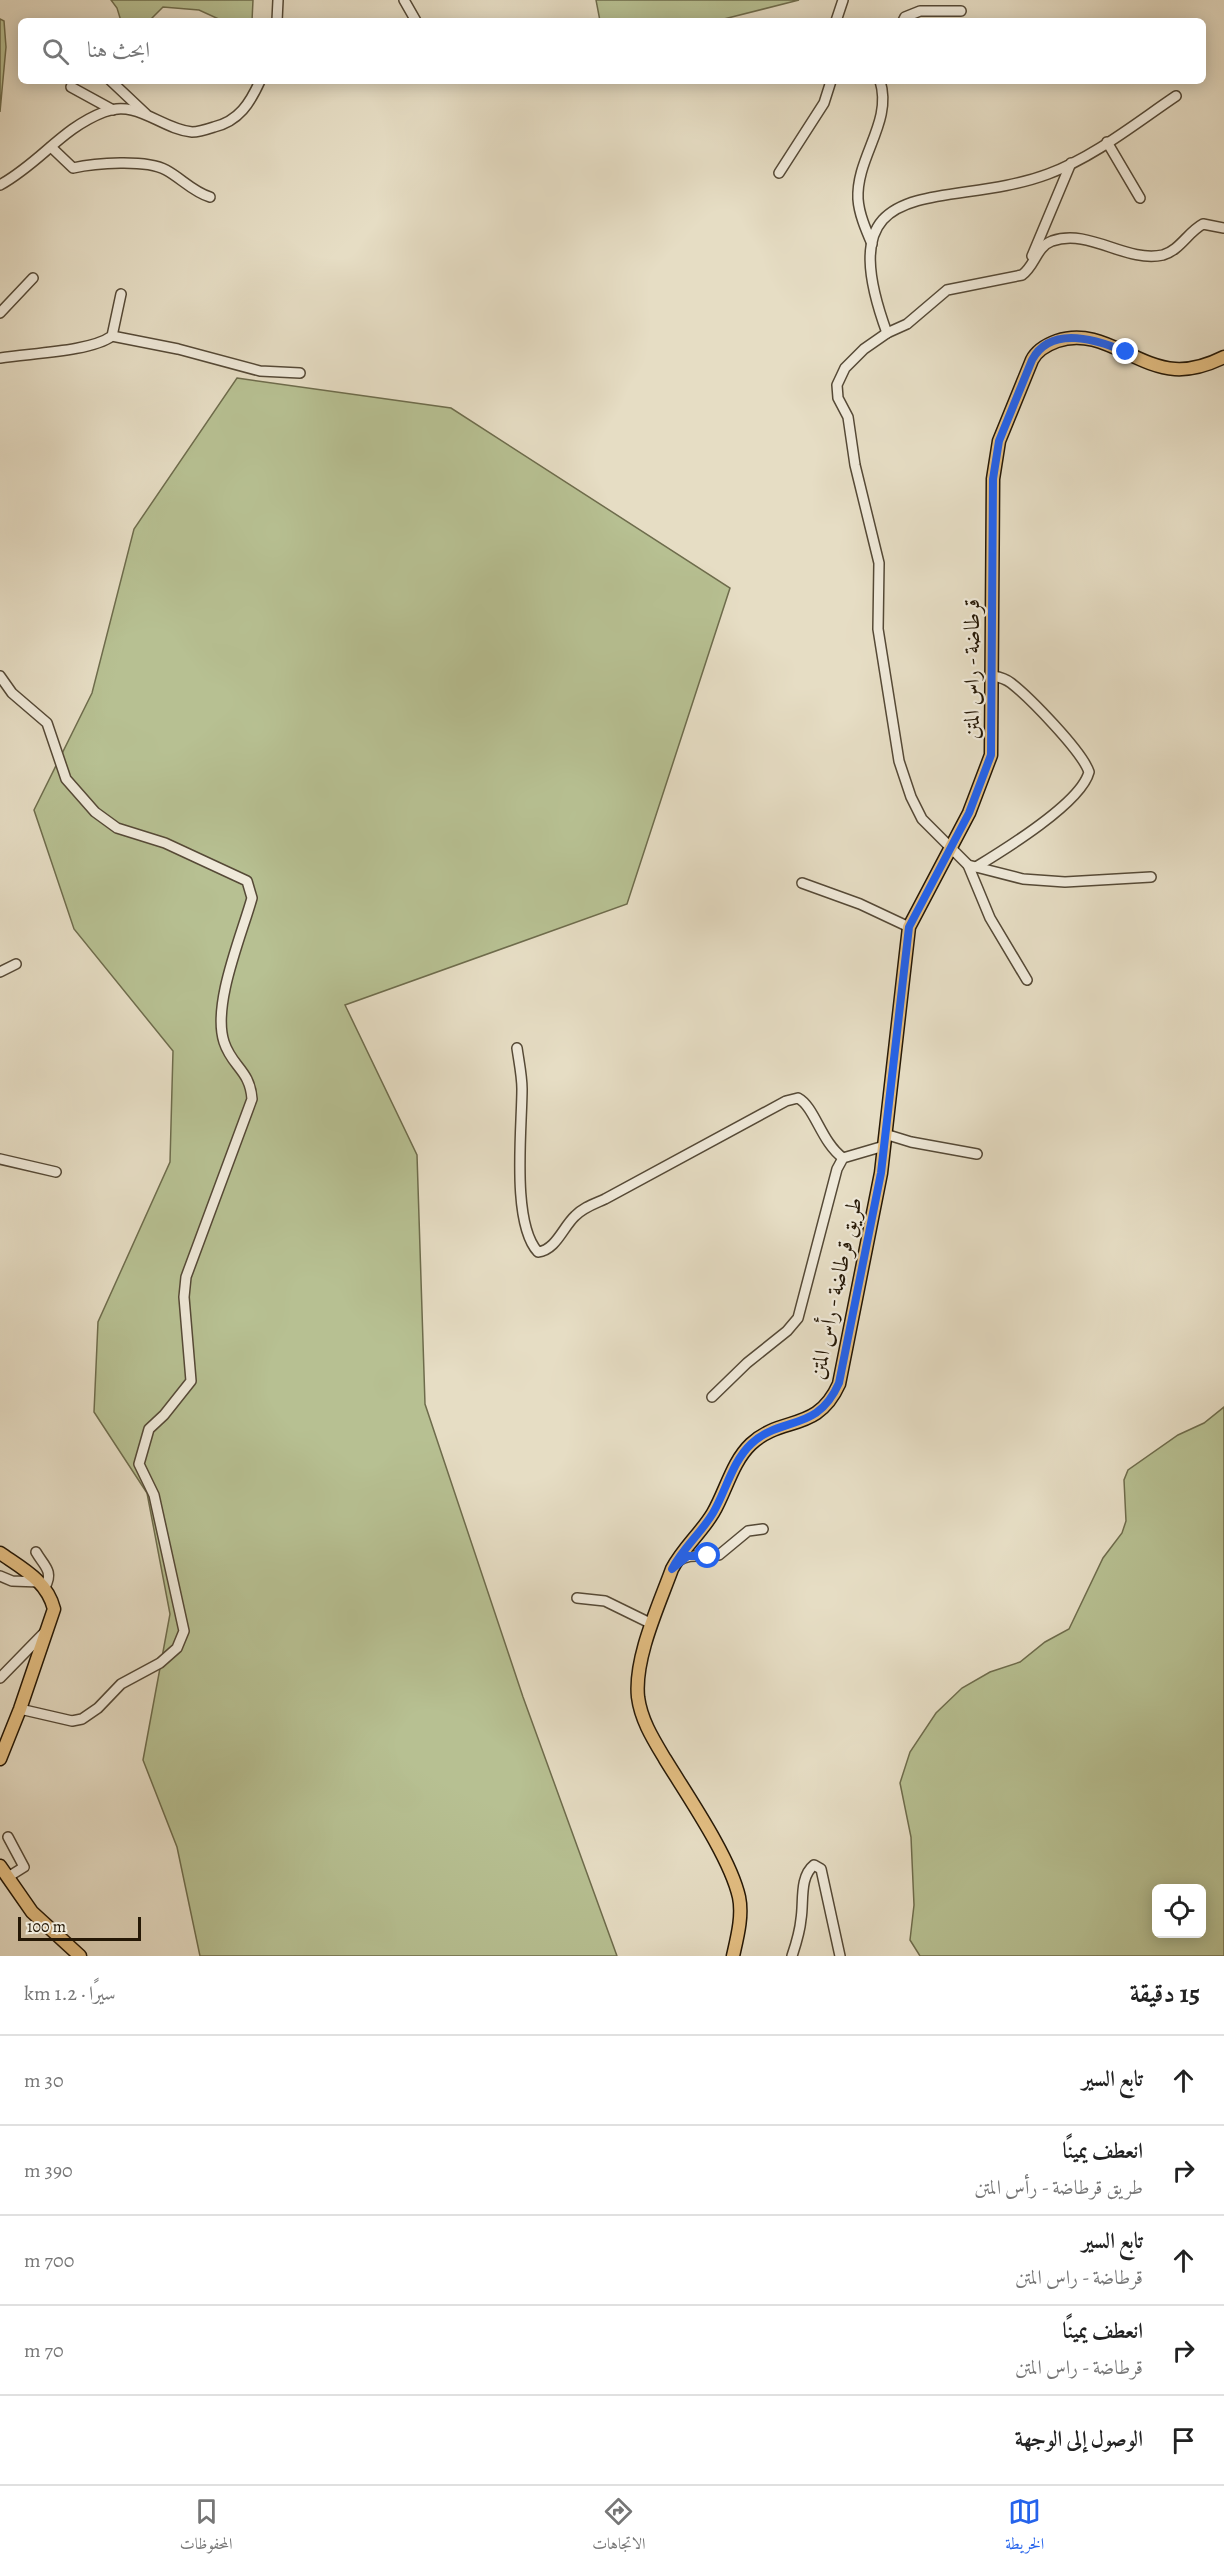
<!DOCTYPE html>
<html lang="ar">
<head>
<meta charset="utf-8">
<style>
	:root { --surface:#fff; --page:#f6f6f6; --text:#222; --muted:#767676; --line:#e0e0e0; --accent:#2563eb }
	body { margin:0; font-family:Alegreya,Amiri,serif; background:var(--page); color:var(--text); direction:rtl }
	.controls { position:absolute; right:18px; bottom:18px; display:grid; overflow:hidden; border-radius:9px; box-shadow:0 3px 15px #0003 }
	.controls button { width:54px; height:54px; display:grid; place-items:center; padding:0; border:0; border-bottom:2px solid var(--line); background:var(--surface); color:var(--text); font:30px sans-serif }
	.scale { position:absolute; left:18px; bottom:15px; width:123px; box-sizing:border-box; padding-left:6px; border:3px solid #251806; border-top:0; font-size:16px; line-height:21px; white-space:nowrap; color:#251806; -webkit-text-stroke:4px #efe9d9; paint-order:stroke }
	.stop { position:absolute; width:18px; height:18px; margin:-14px; border:4px solid #2563eb; border-radius:50%; background:#fff }
	.stop.end { background:#2563eb; border-color:#fff; box-shadow:0 2px 6px #0008 }
	.list { margin:0; padding:0; list-style:none }
	h2 { display:flex; justify-content:space-between; align-items:center; height:78px; margin:0; padding:0 24px; font-size:26px }
	h2 small { font-size:20px; font-weight:400; color:var(--muted) }
	.list li { display:grid; grid-template-columns:39px 1fr auto; gap:18px; align-items:center; box-sizing:border-box; height:90px; padding:0 24px; border-top:2px solid var(--line) }
	.list b { display:block; font-size:22px; white-space:nowrap }
	.list p { margin:0; font-size:20px; white-space:nowrap; color:var(--muted) }
	.list em { font-size:20px; font-style:normal; color:var(--muted) }
	.icon { flex:none; width:33px; height:33px; fill:none; stroke:currentColor; stroke-width:2; stroke-linecap:round; stroke-linejoin:round }
	.map { position:relative; flex:none; width:1224px; height:1956px; overflow:hidden; direction:ltr }
	.search { position:absolute; background:var(--surface); box-shadow:0 3px 15px #0003; left:18px; right:18px; top:18px; height:66px; display:flex; align-items:center; gap:15px; box-sizing:border-box; padding:0 21px; border-radius:9px; color:var(--muted); font-size:22px }
	.sheet { height:528px; background:var(--surface) }
	nav { display:flex; justify-content:space-around; align-items:center; box-sizing:border-box; height:84px; border-top:2px solid var(--line); background:var(--surface); font-size:16px; color:var(--muted) }
	nav a { display:grid; justify-items:center; gap:3px }
	nav .on { color:var(--accent) }
	.map>svg:first-child { display:block }
	.green { fill:#b7c092; stroke:#6e6c4c; stroke-width:1.5; fill-rule:evenodd }
	.lines { fill:none; stroke-linecap:round; stroke-linejoin:round }
	.minor-casing { stroke:#554936; stroke-width:12 }
	.major-casing { stroke:#251806; stroke-width:15 }
	.minor { stroke:#efe9d9; stroke-width:9 }
	.major { stroke:#e3be82; stroke-width:12 }
	.route { stroke:#2563eb; stroke-width:8 }
	.labels { text-anchor:middle; stroke-width:4.5; stroke-linejoin:round; paint-order:stroke }
	.street-label { font-size:22px; fill:#251806; stroke:#efe9d9 }
</style>
</head>
<body>
<div class="map">
<svg width="1224" height="1956" viewBox="0 0 1224 1956">
	<rect width="100%" height="100%" fill="#e6ddc4"/>
	<filter id="stains"><feTurbulence type="fractalNoise" baseFrequency=".00333" numOctaves="4"/><feColorMatrix values="0 0 0 0 .2 0 0 0 0 .09 0 0 0 0 .02 0 0 0 .5 -.17"/></filter>
	<radialGradient id="worn" r=".72"><stop offset=".6" stop-color="#630" stop-opacity="0"/><stop offset="1" stop-color="#630" stop-opacity=".3"/></radialGradient>
	<!-- green -->
	<g class="green">
		<polygon points="111,0 253,0 252,21 223,21 199,10 163,7 149,21 121,21 117,8"/>
		<polygon points="596,0 799,0 716,21 600,21"/>
		<polygon points="0,19 4,21 6,47 0,112"/>
		<polygon points="237,378 451,408 730,588 627,904 345,1005 417,1155 425,1404 523,1697 617,1956 200,1956 177,1847 143,1760 170,1614 147,1493 94,1412 98,1322 170,1162 173,1051 74,929 34,810 92,693 134,529"/>
		<path d="M1224 1407V1956H920L910 1940 914 1905 911 1837 900 1783 910 1752 936 1713 962 1688 990 1672 1020 1662 1045 1642 1069 1629 1103 1558 1122 1533 1126 1521 1124 1480 1128 1470 1178 1435 1204 1423ZM1156 1888H1202V1934H1156Z"/>
	</g>
	<g class="lines">
		<defs>
			<g id="minor">
				<polyline points="404,0 416,21"/>
				<polyline points="277,21 278,0"/>
				<polyline points="836,21 843,0"/>
				<polyline points="903,21 905,17 920,11 961,11"/>
				<polyline points="111,81 146,114"/>
				<polyline points="71,87 113,110"/>
				<polyline points="1107,142 1140,198"/>
				<path d="M51 147 73 168C95 163 146 159 166 170 181 178 193 192 210 197"/>
				<polyline points="779,173 824,103 831,81"/>
				<path d="M0 185C40 163 62 128 104 112 137 99 161 129 192 132 198 132 208 129 214 127 239 121 250 103 260 81"/>
				<path d="M872 244C866 230 859 214 858 199 856 157 893 122 880 81"/>
				<polyline points="1032,256 1071,163"/>
				<polyline points="0,313 33,278"/>
				<path d="M887 333C825 164 947 212 1048 174 1094 157 1136 123 1176 96"/>
				<polyline points="112,336 178,349 260,371 300,373"/>
				<path d="M0 358C30 353 90 352 112 336L121 294"/>
				<path d="M0 676 12 693 47 723 66 779 95 812 117 828 165 843 247 881 252 898C241 937 212 1005 224 1042 232 1067 250 1070 252 1099L186 1277 184 1297 191 1381 164 1415 149 1429 139 1464 154 1495 184 1631 177 1648 160 1663 121 1684 98 1708 82 1719 72 1721 20 1709"/>
				<path d="M993 676C999 677 1006 679 1011 683 1029 697 1082 751 1089 772 1081 803 1004 850 976 867L968 865 922 819 911 797 899 761 878 629 879 563 855 465 848 417 838 398 837 385 845 368 864 349 887 333 907 324 947 290 1022 275C1035 266 1036 247 1052 241 1090 228 1125 263 1163 255 1180 250 1188 232 1203 224L1224 228"/>
				<polyline points="968,865 990,918 1027,980"/>
				<polyline points="976,867 1023,879 1065,882 1151,877"/>
				<polyline points="802,883 860,904 909,927"/>
				<polyline points="0,972 16,964"/>
				<path d="M517 1048C519 1062 522 1076 522 1089 522 1128 511 1223 538 1252 556 1250 563 1227 575 1216 584 1207 594 1204 605 1199L786 1101 798 1098C815 1107 821 1142 843 1158"/>
				<polyline points="885,1134 911,1142 977,1154"/>
				<polyline points="0,1159 56,1172"/>
				<polyline points="712,1397 747,1363 787,1331 798,1318 837,1169 843,1158 884,1146"/>
				<path d="M36 1552C44 1566 54 1571 45 1587"/>
				<path d="M677 1562C692 1551 703 1559 719 1555L748 1531 763 1529"/>
				<polyline points="0,1576 12,1581 40,1582"/>
				<polyline points="577,1598 605,1601 652,1624"/>
				<polyline points="0,1678 44,1633"/>
				<polyline points="8,1877 24,1867 8,1837"/>
				<path d="M792 1956C796 1944 800 1931 801 1919 804 1902 799 1877 814 1865L821 1869 840 1956"/>
			</g>
			<g id="major">
				<path d="M0 1553C23 1569 47 1581 54 1609L20 1709 0 1759"/>
				<polyline points="0,1866 32,1912 80,1956"/>
				<path d="M733 1956C737 1938 743 1916 739 1897 730 1857 687 1795 665 1759 653 1739 641 1720 638 1697 634 1658 659 1605 672 1569 683 1548 701 1533 713 1513 726 1491 732 1462 751 1444 782 1415 817 1433 839 1384L881 1173 909 927 969 813 991 755 993 479 999 441 1032 360C1037 350 1046 345 1057 341 1100 326 1133 366 1175 369 1191 370 1210 364 1224 357"/>
			</g>
		</defs>
		<!-- minor casing -->
		<use href="#minor" class="minor-casing"/>
		<!-- major casing -->
		<use href="#major" class="major-casing"/>
		<!-- minor -->
		<use href="#minor" class="minor"/>
		<!-- major -->
		<use href="#major" class="major"/>
	</g>
	<g class="lines">
		<!-- route -->
		<path class="route" d="M708 1556H688L672 1569C683 1548 701 1533 713 1513 726 1491 732 1462 751 1444 782 1415 817 1433 839 1383L881 1173 909 927 969 813 991 755 993 479 999 441 1032 360C1051 324 1098 340 1126 352"/>
	</g>
	<g class="labels">
		<!-- street labels -->
		<g class="street-label">
			<text transform="translate(971 669) rotate(-90)" y="8">قرطاضة - راس المتن</text>
			<text transform="translate(835 1288) rotate(-78)" y="8">طريق قرطاضة - رأس المتن</text>
		</g>
	</g>
	<rect width="100%" height="100%" filter="url(#stains)"/>
	<rect width="100%" height="100%" fill="url(#worn)"/>
</svg>
<div class="controls">
<button><svg class="icon" aria-label="locate" viewBox="0 0 24 24"><circle cx="12" cy="12" r="6"/><path d="M12 2v4M12 18v4M2 12h4M18 12h4"/></svg></button>
</div>
<div class="scale">100 m</div>
<div class="stop" style="left:708px;top:1556px"></div>
<div class="stop end" style="left:1126px;top:352px"></div>
<div class="search"><svg class="icon" aria-label="search" viewBox="0 0 24 24"><circle cx="10" cy="10" r="6"/><path d="M15 15l6 6"/></svg>ابحث هنا</div>
</div>
<section class="sheet">
<h2>15 دقيقة<small>سيرًا · 1.2 km</small></h2>
<ul class="list">
<li><svg class="icon" aria-label="ahead" viewBox="0 0 24 24"><path d="M12 20V5M6 11l6-6 6 6"/></svg><div><b>تابع السير</b></div><em>30 m</em></li>
<li><svg class="icon" aria-label="right" viewBox="0 0 24 24"><path d="M7 20v-9h11M14 6l5 5-5 5"/></svg><div><b>انعطف يمينًا</b><p>طريق قرطاضة - رأس المتن</p></div><em>390 m</em></li>
<li><svg class="icon" aria-label="ahead" viewBox="0 0 24 24"><path d="M12 20V5M6 11l6-6 6 6"/></svg><div><b>تابع السير</b><p>قرطاضة - راس المتن</p></div><em>700 m</em></li>
<li><svg class="icon" aria-label="right" viewBox="0 0 24 24"><path d="M7 20v-9h11M14 6l5 5-5 5"/></svg><div><b>انعطف يمينًا</b><p>قرطاضة - راس المتن</p></div><em>70 m</em></li>
<li><svg class="icon" aria-label="arrive" viewBox="0 0 24 24"><path d="M6 21V4h12l-3 4 3 4H6"/></svg><div><b>الوصول إلى الوجهة</b></div></li>
</ul>
</section>
<nav>
<a class="on"><svg class="icon" aria-label="map" viewBox="0 0 24 24"><path d="M3 6l6-2 6 2 6-2v14l-6 2-6-2-6 2zM9 4v14M15 6v14"/></svg>الخريطة</a>
<a><svg class="icon" aria-label="directions" viewBox="0 0 24 24"><path d="M12 3l9 9-9 9-9-9zM9 14v-3h6M13 9l2 2-2 2"/></svg>الاتجاهات</a>
<a><svg class="icon" aria-label="saved" viewBox="0 0 24 24"><path d="M7 4h10v16l-5-4-5 4z"/></svg>المحفوظات</a>
</nav>
</body>
</html>
